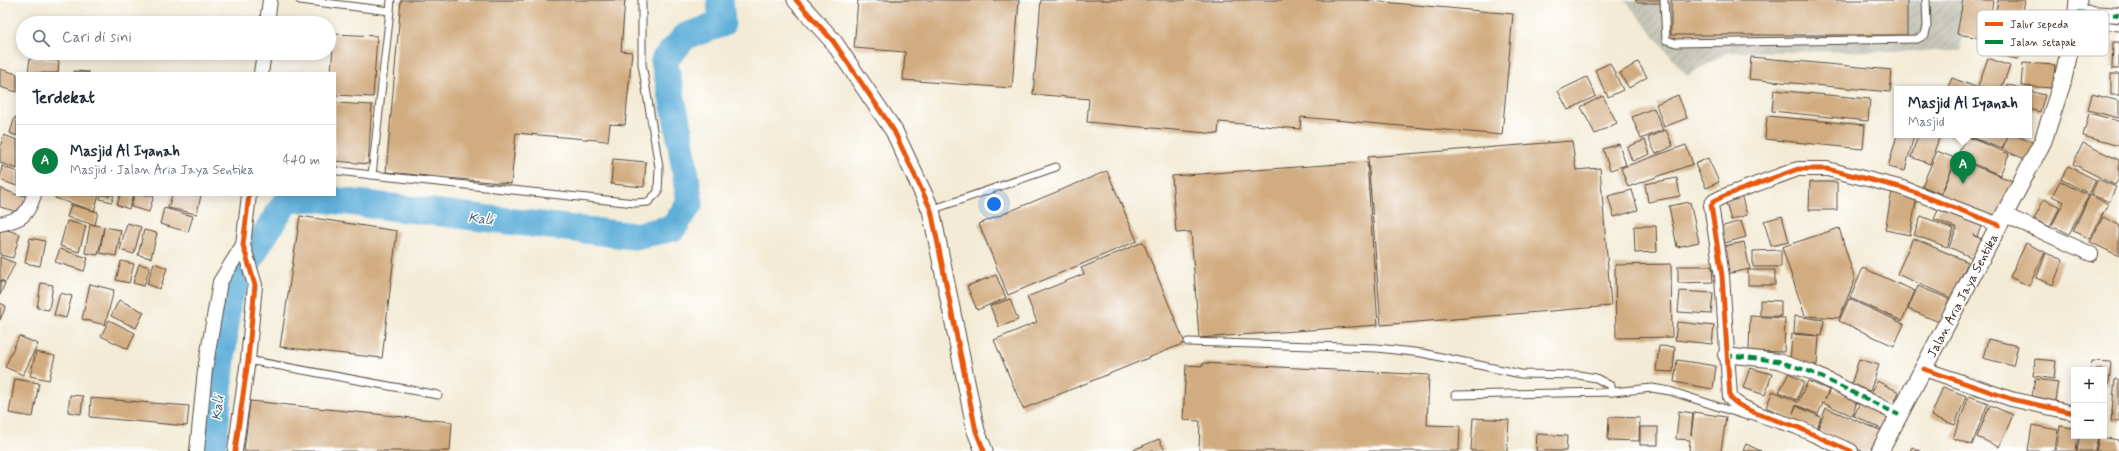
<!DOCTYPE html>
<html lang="id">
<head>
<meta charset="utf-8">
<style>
	:root { --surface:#fff; --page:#f6f6f7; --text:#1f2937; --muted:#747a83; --line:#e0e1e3; --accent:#0b8043 }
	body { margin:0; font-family:Mynerve,sans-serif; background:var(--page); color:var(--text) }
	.controls { position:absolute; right:12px; bottom:12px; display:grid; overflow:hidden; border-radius:0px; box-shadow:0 2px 10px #0003 }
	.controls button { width:36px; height:36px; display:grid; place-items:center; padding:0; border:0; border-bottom:1px solid var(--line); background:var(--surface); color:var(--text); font:20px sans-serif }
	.you { position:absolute; left:994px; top:204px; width:14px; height:14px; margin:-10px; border:3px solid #fff; border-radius:50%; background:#1a73e8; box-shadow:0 0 0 6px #1a73e833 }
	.badge { display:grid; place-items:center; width:26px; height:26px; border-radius:50%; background:var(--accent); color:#fff; font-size:13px; font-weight:700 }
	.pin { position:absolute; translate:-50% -33px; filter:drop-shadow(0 1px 2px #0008) }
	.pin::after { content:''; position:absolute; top:21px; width:14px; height:12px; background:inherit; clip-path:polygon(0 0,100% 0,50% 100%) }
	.popup { position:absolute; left:1894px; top:86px; width:138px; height:52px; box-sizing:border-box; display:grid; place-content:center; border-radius:0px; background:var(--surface); filter:drop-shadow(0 1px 3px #0005); font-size:13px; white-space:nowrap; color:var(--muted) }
	.popup b { font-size:15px; color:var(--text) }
	.popup::after { content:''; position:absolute; left:50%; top:100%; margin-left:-8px; border:8px solid transparent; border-top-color:var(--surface) }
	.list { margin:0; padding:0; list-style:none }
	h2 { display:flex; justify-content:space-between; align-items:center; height:52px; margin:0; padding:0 16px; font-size:17px }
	h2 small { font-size:13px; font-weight:400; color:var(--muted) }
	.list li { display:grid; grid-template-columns:26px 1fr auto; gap:12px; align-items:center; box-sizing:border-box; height:72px; padding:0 16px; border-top:1px solid var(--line) }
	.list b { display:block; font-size:15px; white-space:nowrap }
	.list p { margin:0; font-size:13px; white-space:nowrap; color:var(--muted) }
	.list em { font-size:13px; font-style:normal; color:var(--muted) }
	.icon { flex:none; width:22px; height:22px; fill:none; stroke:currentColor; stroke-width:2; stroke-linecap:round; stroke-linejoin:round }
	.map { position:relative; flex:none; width:2119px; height:451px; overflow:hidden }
	.search { position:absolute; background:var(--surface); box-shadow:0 2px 10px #0003; left:16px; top:16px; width:320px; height:44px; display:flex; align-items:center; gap:10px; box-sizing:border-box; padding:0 14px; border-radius:22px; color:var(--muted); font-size:15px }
	.panel { position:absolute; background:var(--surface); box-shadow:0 2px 10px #0003; left:16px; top:72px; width:320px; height:124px; border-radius:0px }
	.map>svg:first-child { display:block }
	.industrial { fill:url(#industrial-furrows) }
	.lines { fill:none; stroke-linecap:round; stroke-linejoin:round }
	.river { stroke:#5eafd9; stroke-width:27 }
	.building { fill:#d1ac80 }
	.service-casing { stroke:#574739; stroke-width:9 }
	.minor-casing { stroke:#574739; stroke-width:16 }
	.tertiary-casing { stroke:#574739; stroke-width:19 }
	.service { stroke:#fff; stroke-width:7 }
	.minor { stroke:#fff; stroke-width:14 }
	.tertiary { stroke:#fff; stroke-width:17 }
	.quiet { stroke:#00873e; stroke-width:4; stroke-dasharray:8 4; stroke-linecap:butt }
	.cycleway-casing { stroke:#fff; stroke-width:8 }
	.cycleway { stroke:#e8590c; stroke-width:5 }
	.labels { text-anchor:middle; stroke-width:3; stroke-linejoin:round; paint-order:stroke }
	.street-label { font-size:13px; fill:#3b2a1e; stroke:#fff }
	.water-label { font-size:14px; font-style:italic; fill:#495f69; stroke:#fff }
	.key { fill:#fff; stroke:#c4bfbc; stroke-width:1 }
	.key-label { font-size:11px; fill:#3b2a1e }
</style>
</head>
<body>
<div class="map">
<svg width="2119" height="451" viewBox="0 0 2119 451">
	<defs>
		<pattern id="industrial-furrows" width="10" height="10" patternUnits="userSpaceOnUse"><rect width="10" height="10" fill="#c6c5b8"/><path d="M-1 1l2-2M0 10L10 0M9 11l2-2" fill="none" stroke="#aba99e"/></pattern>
	</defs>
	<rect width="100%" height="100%" fill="#fff"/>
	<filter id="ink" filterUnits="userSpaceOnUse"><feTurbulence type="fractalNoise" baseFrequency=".025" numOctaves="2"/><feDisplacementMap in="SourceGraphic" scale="8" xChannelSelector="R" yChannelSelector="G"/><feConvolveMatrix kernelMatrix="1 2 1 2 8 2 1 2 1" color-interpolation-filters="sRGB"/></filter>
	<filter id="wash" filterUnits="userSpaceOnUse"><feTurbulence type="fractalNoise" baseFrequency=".012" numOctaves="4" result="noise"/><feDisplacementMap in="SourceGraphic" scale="16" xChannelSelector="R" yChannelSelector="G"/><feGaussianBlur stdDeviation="0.9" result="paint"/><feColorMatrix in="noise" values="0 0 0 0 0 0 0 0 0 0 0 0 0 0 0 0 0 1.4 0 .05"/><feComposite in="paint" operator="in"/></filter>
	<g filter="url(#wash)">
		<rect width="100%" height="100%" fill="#f3ebd5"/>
		<!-- industrial -->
		<polygon class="industrial" points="1625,0 1962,0 1961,51 1728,52 1687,76"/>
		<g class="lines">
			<!-- river -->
			<polyline class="river" points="213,451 228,299 258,245 287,200 314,198 634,236 673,228 690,203 678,126 664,60 686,36 722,24 720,0"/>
		</g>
		<g id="blocks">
			<!-- building -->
			<g class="building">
				<polygon points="401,0 625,0 621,51 632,52 625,125 610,124 608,141 516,133 511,184 386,172"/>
				<polygon points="858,0 1019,0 1012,88 903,80 905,52 854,48"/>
				<polygon points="1041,0 1361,0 1513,14 1502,135 1301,117 1300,129 1219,122 1218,134 1087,122 1089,99 1033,94"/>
				<polygon points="1635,0 1663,0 1663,3 1638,3"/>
				<rect x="1671" y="0" width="236" height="35"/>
				<polygon points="1963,0 1993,0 1987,39 1957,34"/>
				<polygon points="1998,0 2025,0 2022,17 1996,13"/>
				<polygon points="1991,26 2023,34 2017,59 1985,52"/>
				<polygon points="334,34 377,36 373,97 335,95 335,73 331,73"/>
				<polygon points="2113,42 2119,42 2119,69 2112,69"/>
				<polygon points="1751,57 1892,70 1890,92 1749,79"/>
				<polygon points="30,58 59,61 58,73 28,73"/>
				<polygon points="1988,58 2010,66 2001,89 1986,89 1978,86"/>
				<polygon points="1638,62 1647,77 1629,88 1620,73"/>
				<polygon points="1610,63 1623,90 1608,97 1595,70"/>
				<polygon points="2023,63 2055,65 2053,88 2021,86"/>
				<polygon points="0,69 17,74 17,92 0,87"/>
				<polygon points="74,71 89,72 89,73 74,73"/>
				<rect x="2111" y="74" width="8" height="21"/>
				<polygon points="1587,77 1596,96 1568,110 1558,91"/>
				<polygon points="1952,78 1981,89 1947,89"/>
				<polygon points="2007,84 2022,89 2006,89"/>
				<polygon points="1774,90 1870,99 1868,121 1772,111"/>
				<polygon points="2029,91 2045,95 2040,112 2029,109"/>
				<polygon points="2092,94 2119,101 2119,118 2088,110"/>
				<polygon points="1678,95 1687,118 1664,127 1656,104"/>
				<polygon points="1603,96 1617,123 1595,134 1581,107"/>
				<polygon points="335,103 372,105 368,164 335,161"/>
				<polygon points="1654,108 1663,130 1641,139 1632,117"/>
				<polygon points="2089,113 2119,121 2119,146 2083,136"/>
				<polygon points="1767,116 1865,125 1863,149 1765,139"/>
				<polygon points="15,117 17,118 17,136 10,133"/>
				<polygon points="1666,130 1673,146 1656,154 1648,138"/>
				<polygon points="4,135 17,140 17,169 0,163 0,147"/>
				<polygon points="1897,135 1914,135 1905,171 1888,167"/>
				<polygon points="1918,135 1940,135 1930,164 1911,157"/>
				<polygon points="1945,135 2008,135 2002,149 1965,135 1963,142"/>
				<polygon points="2009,135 2015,135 2037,144 2029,161 2002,149"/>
				<polygon points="1966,136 2009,154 2000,175 1957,157"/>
				<polygon points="1645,140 1650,154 1632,161 1627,147"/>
				<polygon points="1572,141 1576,170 1600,168 1611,306 1381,325 1368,157"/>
				<polygon points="2083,143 2119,160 2119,178 2115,185 2073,164"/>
				<polygon points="1619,144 1626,165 1610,170 1603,149"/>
				<polygon points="1686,145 1693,164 1628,187 1621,168"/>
				<polygon points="1937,151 2015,182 1999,222 1940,198 1952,169 1941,194 1922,186"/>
				<polygon points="1708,158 1719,182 1706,188 1695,164"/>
				<polygon points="613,159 646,162 644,187 611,184"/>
				<polygon points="1367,162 1378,325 1199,338 1191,232 1176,233 1172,176"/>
				<polygon points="2,166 17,172 17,186 0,180"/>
				<polygon points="2068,166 2096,180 2089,194 2061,179"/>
				<polygon points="1107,171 1137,241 1008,295 979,224"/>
				<polygon points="1677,178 1680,196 1648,202 1645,184"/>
				<polygon points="2098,179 2116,187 2109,202 2091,194"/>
				<polygon points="2060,181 2089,196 2069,234 2052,225 2064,202 2052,196"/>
				<polygon points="1810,182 1837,182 1837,210 1809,210"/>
				<polygon points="0,188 17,195 27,196 22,213 0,207"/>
				<polygon points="1632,190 1638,210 1614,217 1608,196"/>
				<polygon points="1892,191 1917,196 1910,235 1885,230"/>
				<polygon points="56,195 99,195 94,211 55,198"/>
				<polygon points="101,195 114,195 112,202 100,199"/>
				<polygon points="120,195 133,195 129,209 117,205"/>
				<polygon points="134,195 154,195 149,212 131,207"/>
				<polygon points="172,195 201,195 197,214 168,208"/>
				<polygon points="1741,195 1747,215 1731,220 1725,200"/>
				<polygon points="2090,195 2108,204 2090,239 2073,231"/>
				<polygon points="2044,199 2060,207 2050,227 2034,219"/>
				<polygon points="1690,202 1699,242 1677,247 1669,206"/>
				<polygon points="1941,204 1983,221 1977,237 1973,235 1984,240 1975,259 1949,247 1957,228 1934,219"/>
				<polygon points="71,205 98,212 95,225 67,217"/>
				<polygon points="164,208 193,216 188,232 160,224"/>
				<polygon points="300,216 397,231 382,358 280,347"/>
				<polygon points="1782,216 1789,242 1771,246 1764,221"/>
				<polygon points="1921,216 1954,229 1947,247 1914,235"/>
				<polygon points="2103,217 2119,225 2119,256 2090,242"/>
				<polygon points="67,221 86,226 79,252 60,246"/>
				<polygon points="1741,221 1746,237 1725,243 1720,227"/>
				<polygon points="127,223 141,227 134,254 120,250"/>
				<polygon points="90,224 104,227 98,255 85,253"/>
				<polygon points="1634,226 1656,226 1657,252 1635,253"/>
				<polygon points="104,227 121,230 116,256 100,253"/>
				<polygon points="0,228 20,234 13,258 0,255"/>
				<polygon points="1839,228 1855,280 1839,318 1805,316 1782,247"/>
				<polygon points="144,230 157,233 151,258 138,255"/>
				<polygon points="30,238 45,241 40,266 25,263"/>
				<polygon points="1913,238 1968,262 1951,298 1897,274"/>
				<polygon points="1143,242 1185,343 1023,409 994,340 1037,322 1027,297 1084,274 1081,268"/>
				<polygon points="1744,242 1750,269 1726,274 1720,247"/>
				<polygon points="2026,243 2045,252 2029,286 2010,277"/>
				<polygon points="60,249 88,258 84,271 55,262"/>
				<polygon points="1781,250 1781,267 1753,267 1753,251"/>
				<polygon points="2046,253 2063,260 2053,285 2036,278"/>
				<polygon points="0,257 15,263 6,282 0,280"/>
				<polygon points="121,261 134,264 129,283 116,280"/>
				<polygon points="154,263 167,268 160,289 147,284"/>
				<polygon points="139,264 150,267 144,286 133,283"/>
				<polygon points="1671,264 1672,337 1616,338 1615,265"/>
				<polygon points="1678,266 1712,266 1713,282 1678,283"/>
				<polygon points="1863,268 1915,291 1902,321 1850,298"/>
				<rect x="1748" y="270" width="27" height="15"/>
				<polygon points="996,275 1006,298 977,310 967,286"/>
				<polygon points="0,281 5,283 0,295"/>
				<polygon points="41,283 53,285 49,310 37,308"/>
				<polygon points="90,284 114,290 105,325 82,319"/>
				<polygon points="1918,286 1949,299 1939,322 1908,309"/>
				<polygon points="1680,291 1713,293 1711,314 1678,312"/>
				<polygon points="60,293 72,296 66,318 54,315"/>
				<polygon points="1010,299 1018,320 999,327 990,306"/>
				<polygon points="1849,299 1904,324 1894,346 1839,321"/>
				<polygon points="119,300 144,312 136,328 111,316"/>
				<polygon points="1760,300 1781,301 1781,316 1760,316"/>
				<polygon points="0,303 6,306 0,320"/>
				<polygon points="1750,316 1785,318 1784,352 1749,351"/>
				<polygon points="1795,316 1824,320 1822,336 1794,333"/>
				<polygon points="109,320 135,333 128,349 101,336"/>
				<polygon points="1677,322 1714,326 1712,344 1675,340"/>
				<polygon points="1792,334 1819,336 1817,365 1790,363"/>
				<polygon points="19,336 38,344 23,375 5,367"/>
				<polygon points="1988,339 2018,346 2013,366 1983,358"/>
				<polygon points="1659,346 1675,347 1673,372 1656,371"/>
				<polygon points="36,352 55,356 49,380 30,376"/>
				<polygon points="1859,359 1879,365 1870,391 1851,385"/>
				<polygon points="2035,359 2056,361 2054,379 2033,376"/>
				<polygon points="1677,360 1716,366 1713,389 1674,382"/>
				<polygon points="2092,361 2111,362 2109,385 2104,385 2104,370 2091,370"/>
				<polygon points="1203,363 1429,375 1427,425 1460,426 1459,451 1199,451 1200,421 1183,420 1186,365 1203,366"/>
				<polygon points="1750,368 1772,374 1765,395 1743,388"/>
				<polygon points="1789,373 1804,382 1797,400 1779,392"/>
				<polygon points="15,379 39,383 33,417 9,413"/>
				<polygon points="2035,379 2058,382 2054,406 2031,403"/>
				<polygon points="2115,379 2119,380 2119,422 2111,421"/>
				<polygon points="1808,381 1829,390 1825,399 1830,389 1857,399 1853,416 1823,403 1818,414 1796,405 1793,413 1796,406 1821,417 1816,431 1766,407 1773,391 1798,402"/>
				<polygon points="1877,381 1899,392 1892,407 1870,396"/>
				<polygon points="1943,387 1966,396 1955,425 1931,416"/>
				<polygon points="70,395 83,396 81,414 68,412"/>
				<polygon points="1969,396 1988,403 1972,445 1953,438"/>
				<polygon points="91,398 189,406 187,426 90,417"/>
				<polygon points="250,401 452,422 450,451 244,451"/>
				<polygon points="1860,403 1895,418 1888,432 1854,416"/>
				<polygon points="1990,405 2013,415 1999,447 1977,437"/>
				<polygon points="1826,408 1887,433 1879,451 1862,451 1817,431"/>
				<polygon points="1679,411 1693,413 1691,435 1694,412 1726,417 1721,451 1689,451 1690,440 1676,439"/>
				<polygon points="1609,417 1640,418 1639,441 1608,440"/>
				<polygon points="1473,418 1509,420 1507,451 1471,451"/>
				<polygon points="2032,425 2058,430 2054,451 2028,451"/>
				<polygon points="2060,426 2074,428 2074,436 2078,436 2076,451 2056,451"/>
				<rect x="1640" y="427" width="18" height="18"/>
				<polygon points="1537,434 1567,436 1566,451 1536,451"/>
				<polygon points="2080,436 2098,436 2095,451 2077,451"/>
				<polygon points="2099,437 2119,440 2119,451 2096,451"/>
				<polygon points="1159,439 1165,451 1131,451"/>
				<polygon points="1746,444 1761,451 1743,451"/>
				<polygon points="1912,447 1920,451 1910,451"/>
			</g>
		</g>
	</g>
	<g filter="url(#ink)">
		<use href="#blocks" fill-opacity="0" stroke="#574739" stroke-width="1"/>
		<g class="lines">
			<defs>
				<g id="service">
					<polyline points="300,0 390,11 391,0"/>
					<polyline points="1664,0 1666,40 1676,43 1917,39 1925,35 1927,26 1926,0"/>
					<polyline points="390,11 372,175 635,203 648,202 658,192 659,167 642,64 642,0"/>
					<polyline points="2076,22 2119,27"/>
					<polyline points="338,171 372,175"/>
					<polyline points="931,210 1056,167"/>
					<polyline points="1188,342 1377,348 1422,353 1521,374 1579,375 1596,378 1611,386 1612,392"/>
					<polyline points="248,360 438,395"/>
					<polyline points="1455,395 1612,392 1652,388 1670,391 1747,416"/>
				</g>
				<g id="minor">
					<polyline points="2077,12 2119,15"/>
					<polyline points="267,23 270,0"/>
					<polyline points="261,73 264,53"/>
					<polyline points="2005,215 2091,254"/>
					<path d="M0 224C22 219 27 216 34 195"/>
					<polyline points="1725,355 1778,361 1811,372 1899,415"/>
					<polyline points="1924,369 2011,399 2074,413"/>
					<polyline points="197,451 205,370 220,282 243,245"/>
					<polyline points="235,451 248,360 255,285 243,245 249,195"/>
					<path d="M1851 451C1833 444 1815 435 1797 427 1781 421 1739 411 1730 397L1722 276 1711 205 1714 201 1724 196 1798 169H1827L1903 188 1999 225"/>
				</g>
				<g id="tertiary">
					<polyline points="796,0 833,41 894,131 931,210 976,431 984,451"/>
					<path id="s1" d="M1880 451 2043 141 2062 83 2076 22 2078 0"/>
				</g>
			</defs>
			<!-- service casing -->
			<use href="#service" class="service-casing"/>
			<!-- minor casing -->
			<use href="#minor" class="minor-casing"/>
			<!-- tertiary casing -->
			<use href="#tertiary" class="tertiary-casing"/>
			<!-- service -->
			<use href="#service" class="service"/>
			<!-- minor -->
			<use href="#minor" class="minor"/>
			<!-- tertiary -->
			<use href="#tertiary" class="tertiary"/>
			<!-- quiet -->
			<g class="quiet">
				<polyline points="2077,12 2119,15"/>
				<polyline points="1725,355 1778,361 1811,372 1899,415"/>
			</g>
			<defs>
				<g id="cycleway">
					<polyline points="796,0 833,41 894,131 931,210 976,431 984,451"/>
					<polyline points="1924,369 2011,399 2074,413"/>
					<polyline points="235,451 248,360 255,285 243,245 249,195"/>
					<path d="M1851 451C1833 444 1815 435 1797 427 1781 421 1739 411 1730 397L1722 276 1711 205 1714 201 1724 196 1798 169H1827L1903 188 1999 225"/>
				</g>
			</defs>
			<!-- cycleway casing -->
			<use href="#cycleway" class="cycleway-casing"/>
			<!-- cycleway -->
			<use href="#cycleway" class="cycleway"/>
		</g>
	</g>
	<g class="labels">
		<!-- street labels -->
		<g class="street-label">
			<text dy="5" stroke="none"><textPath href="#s1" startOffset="176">Jalan Aria Jaya Sentika</textPath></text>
		</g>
		<!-- water labels -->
		<g class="water-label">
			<text transform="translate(481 218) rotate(7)" y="5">Kali</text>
			<text transform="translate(217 408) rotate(-84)" y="5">Kali</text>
		</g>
	</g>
	<!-- legend -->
	<rect x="1977" y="10" width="132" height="46" rx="6" class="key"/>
	<rect x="1985" y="22" width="18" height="4" fill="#e8590c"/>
	<rect x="1985" y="40" width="18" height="4" fill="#00873e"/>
	<g class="key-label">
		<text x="2010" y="28">Jalur sepeda</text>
		<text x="2010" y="46">Jalan setapak</text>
	</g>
</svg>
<div class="controls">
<button>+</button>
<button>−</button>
</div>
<div class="you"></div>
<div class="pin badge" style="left:1963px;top:184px">A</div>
<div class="popup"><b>Masjid Al Iyanah</b>Masjid</div>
<div class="search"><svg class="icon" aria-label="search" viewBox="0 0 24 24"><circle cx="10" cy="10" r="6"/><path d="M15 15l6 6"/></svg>Cari di sini</div>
<section class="panel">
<h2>Terdekat<small></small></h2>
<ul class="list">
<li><span class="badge">A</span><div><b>Masjid Al Iyanah</b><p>Masjid · Jalan Aria Jaya Sentika</p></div><em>440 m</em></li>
</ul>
</section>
</div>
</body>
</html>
